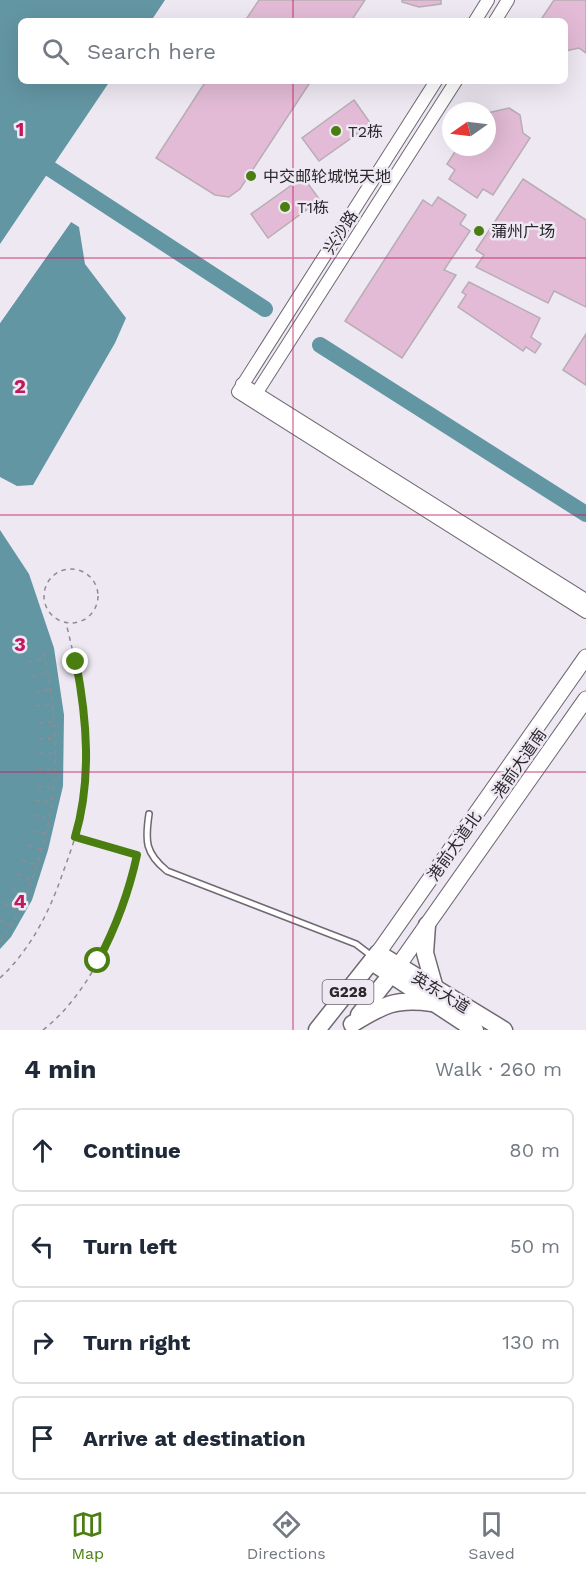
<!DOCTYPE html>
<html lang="en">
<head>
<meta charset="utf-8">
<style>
	:root { --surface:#fff; --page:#f6f6f7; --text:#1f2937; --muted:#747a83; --line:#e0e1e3; --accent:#4a7e10 }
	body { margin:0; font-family:"Work Sans","Noto Sans SC",sans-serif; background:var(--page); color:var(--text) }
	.compass { position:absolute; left:442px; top:102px; width:54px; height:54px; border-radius:50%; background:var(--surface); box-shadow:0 6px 24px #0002; rotate:256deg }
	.stop { position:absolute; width:18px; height:18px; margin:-14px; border:4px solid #4a7e10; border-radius:50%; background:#fff }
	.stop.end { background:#4a7e10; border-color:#fff; box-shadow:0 2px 6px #0008 }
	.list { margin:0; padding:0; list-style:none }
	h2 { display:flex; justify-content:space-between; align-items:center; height:78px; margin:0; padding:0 24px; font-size:26px }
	h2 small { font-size:20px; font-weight:400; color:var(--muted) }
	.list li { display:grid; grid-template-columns:39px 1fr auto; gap:18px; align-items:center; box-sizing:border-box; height:84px; margin:0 12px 12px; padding:0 12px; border:2px solid var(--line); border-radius:9px }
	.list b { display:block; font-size:22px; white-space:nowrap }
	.list em { font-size:20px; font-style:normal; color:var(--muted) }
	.icon { flex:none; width:33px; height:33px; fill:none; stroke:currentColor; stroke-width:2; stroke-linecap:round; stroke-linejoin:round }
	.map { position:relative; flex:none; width:586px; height:1030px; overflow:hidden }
	.search { position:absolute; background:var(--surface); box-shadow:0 6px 24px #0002; left:18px; right:18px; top:18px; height:66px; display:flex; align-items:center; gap:15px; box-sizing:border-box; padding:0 21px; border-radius:9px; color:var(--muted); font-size:22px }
	.sheet { height:462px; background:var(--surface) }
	nav { display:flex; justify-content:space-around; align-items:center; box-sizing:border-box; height:84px; border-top:2px solid var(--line); background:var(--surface); font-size:16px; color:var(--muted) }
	nav a { display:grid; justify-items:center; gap:3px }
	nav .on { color:var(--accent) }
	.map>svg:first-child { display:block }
	.water { fill:#6396a3 }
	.pier { fill:#eee8f3 }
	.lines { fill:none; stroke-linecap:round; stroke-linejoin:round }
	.river { stroke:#6396a3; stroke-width:16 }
	.building { fill:#e3bbd6; stroke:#b8adb4; stroke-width:1.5 }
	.service-casing { stroke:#6f6973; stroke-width:8 }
	.tertiary-casing { stroke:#6f6973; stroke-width:14 }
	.primary-casing { stroke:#6f6973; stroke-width:17 }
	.trunk-casing { stroke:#6f6973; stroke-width:19 }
	.path { stroke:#8f8b93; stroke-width:1.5; stroke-dasharray:4.5 4.5; stroke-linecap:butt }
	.service { stroke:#fff; stroke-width:5 }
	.tertiary { stroke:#fff; stroke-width:12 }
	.primary { stroke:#fff; stroke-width:15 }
	.trunk { stroke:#fff; stroke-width:16 }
	.route { stroke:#4a7e10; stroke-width:8 }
	.grid { fill:none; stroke:#c2185b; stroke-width:1.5; stroke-opacity:0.55 }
	.poi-dot { fill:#4a7e10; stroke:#eee8f3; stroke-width:2 }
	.labels { text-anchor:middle; stroke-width:5; stroke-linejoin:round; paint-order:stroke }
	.shield { fill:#eee8f3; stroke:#656268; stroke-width:1.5 }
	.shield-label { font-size:15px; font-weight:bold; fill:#2a282c }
	.poi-label { font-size:16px; fill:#2a282c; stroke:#eee8f3; text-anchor:start }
	.street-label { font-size:16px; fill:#2a282c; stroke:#eee8f3 }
	.grid-label { font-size:20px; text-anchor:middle; font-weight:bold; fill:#c2185b; stroke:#eee8f3; stroke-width:5; stroke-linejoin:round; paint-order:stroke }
</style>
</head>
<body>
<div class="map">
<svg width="586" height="1030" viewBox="0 0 586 1030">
	<rect width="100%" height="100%" fill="#eee8f3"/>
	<!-- water -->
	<g class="water">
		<polygon points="0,0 165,0 151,21 21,21 21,81 110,81 0,244"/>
		<polygon points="71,222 79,227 85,264 126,318 115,343 33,485 17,486 0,477 0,323"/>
		<polygon points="0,530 29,574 54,648 64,715 63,786 48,850 32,900 11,937 0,949"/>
	</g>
	<!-- pier -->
	<polygon class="pier" points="70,219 73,219 0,323 0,317"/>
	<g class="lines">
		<!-- river -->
		<g class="river">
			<polyline points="0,125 29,155 265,309"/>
			<polyline points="320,345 586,514"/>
		</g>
	</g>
	<!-- building -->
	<g class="building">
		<polygon points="259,0 365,0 351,21 245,21"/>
		<polygon points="402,0 441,0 441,4 419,7 402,2"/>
		<polygon points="554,0 586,0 586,53 579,48 565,51 565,21 540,21"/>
		<polygon points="206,81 311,81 240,189 229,197 215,195 156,158"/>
		<polygon points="354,100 371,124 319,161 302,138"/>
		<polygon points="509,108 520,115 523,133 530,138 493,195 483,189 477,198 449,179 455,170 447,164 458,147 487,147 487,113"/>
		<polygon points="303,177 320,200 268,238 251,214"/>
		<polygon points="523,179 586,220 586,307 554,291 548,303 476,267 484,255 476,250"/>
		<polygon points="438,197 466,215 460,224 470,231 444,270 456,275 402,358 345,321 423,200 432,206"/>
		<polygon points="469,282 540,318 531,337 541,344 535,353 526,347 523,351 458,307 466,295 462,292"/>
		<polygon points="586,334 586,385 563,370"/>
	</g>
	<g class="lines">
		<defs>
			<path id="service" d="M149 814C145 841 145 853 167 871L356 944 373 957"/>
			<g id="tertiary">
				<polyline points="475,21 488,0"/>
				<polyline points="495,21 508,0"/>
				<polyline points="436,81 238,392 586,612"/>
				<polyline points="242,384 586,600"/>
				<polyline points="252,400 456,81"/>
			</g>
			<g id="primary">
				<polyline points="378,953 586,657"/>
				<polyline points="398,966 586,699"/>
			</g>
			<g id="trunk">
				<polyline points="427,925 425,953 434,985"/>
				<polyline points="378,966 475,1030"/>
				<polyline points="359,1015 397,967"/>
				<path d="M352 1024C383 1005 395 998 432 1003"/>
				<polyline points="317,1030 378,953 504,1030"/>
			</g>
		</defs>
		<!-- service casing -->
		<use href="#service" class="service-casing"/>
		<!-- tertiary casing -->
		<use href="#tertiary" class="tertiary-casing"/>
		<!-- primary casing -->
		<use href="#primary" class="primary-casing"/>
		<!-- trunk casing -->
		<use href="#trunk" class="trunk-casing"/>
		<!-- path -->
		<g class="path">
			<circle cx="71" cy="596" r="27"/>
			<polyline points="28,662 45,658"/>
			<polyline points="32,676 46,673"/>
			<polyline points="35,692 49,690"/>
			<polyline points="36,706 53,705"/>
			<polyline points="39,723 53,722"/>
			<polyline points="39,739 55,738"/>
			<polyline points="39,753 56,754"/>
			<polyline points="38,768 55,770"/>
			<polyline points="38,786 54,788"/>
			<polyline points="35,800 52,803"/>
			<polyline points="33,815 50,819"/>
			<polyline points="33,831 46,834"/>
			<polyline points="75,838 137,855 143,853"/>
			<polyline points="28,845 41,849"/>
			<polyline points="22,860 37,865"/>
			<polyline points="17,874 32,881"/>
			<polyline points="12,889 27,895"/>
			<polyline points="4,903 19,911"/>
			<polyline points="0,920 9,925"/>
			<path d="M0 942C17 920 27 894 36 868 61 794 60 725 43 650"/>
			<path d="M0 978C29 951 48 915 61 878 67 861 74 843 78 826 93 757 83 690 66 623"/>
			<path d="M43 1030C93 991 124 915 137 855"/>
		</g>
		<!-- service -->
		<use href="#service" class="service"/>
		<!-- tertiary -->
		<use href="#tertiary" class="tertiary"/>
		<!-- primary -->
		<use href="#primary" class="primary"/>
		<!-- trunk -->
		<use href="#trunk" class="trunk"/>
	</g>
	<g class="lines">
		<!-- route -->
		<path class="route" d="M76 662C87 719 92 780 75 837L137 855C129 892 116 927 98 961"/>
	</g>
	<!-- grid -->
	<path class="grid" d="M293 0V21M293 81V1030M0 258H586M0 515H586M0 772H586"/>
	<!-- markers -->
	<g class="poi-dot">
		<circle cx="336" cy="131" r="6"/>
		<circle cx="251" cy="176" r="6"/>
		<circle cx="285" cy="207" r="6"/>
		<circle cx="479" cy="231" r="6"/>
	</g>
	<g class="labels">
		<!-- shield labels -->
		<rect class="shield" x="322.5" y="980" width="51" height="24" rx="4.5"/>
		<g class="shield-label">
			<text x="348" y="997">G228</text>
		</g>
		<!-- poi labels -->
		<g class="poi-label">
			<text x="348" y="137">T2栋</text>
			<text x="263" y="182">中交邮轮城悦天地</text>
			<text x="297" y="213">T1栋</text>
			<text x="491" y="237">蒲州广场</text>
		</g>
		<!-- street labels -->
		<g class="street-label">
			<text transform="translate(340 232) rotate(-57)" y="6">兴沙路</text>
			<text transform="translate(519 763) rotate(-55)" y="6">港前大道南</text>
			<text transform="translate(454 846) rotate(-55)" y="6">港前大道北</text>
			<text transform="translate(441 992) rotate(31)" y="6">英东大道</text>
		</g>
	</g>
	<g class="grid-label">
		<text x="20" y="136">1</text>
		<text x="20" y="393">2</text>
		<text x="20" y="651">3</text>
		<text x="20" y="908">4</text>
	</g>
</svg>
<svg class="compass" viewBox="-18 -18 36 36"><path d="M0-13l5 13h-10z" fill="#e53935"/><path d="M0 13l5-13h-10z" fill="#747a83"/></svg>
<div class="stop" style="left:98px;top:961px"></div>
<div class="stop end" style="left:76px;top:662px"></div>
<div class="search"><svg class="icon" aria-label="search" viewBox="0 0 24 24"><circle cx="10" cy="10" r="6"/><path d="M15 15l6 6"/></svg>Search here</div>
</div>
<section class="sheet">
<h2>4 min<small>Walk · 260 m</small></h2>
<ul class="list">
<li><svg class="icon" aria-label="ahead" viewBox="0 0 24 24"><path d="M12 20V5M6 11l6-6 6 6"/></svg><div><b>Continue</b></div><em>80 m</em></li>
<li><svg class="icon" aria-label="left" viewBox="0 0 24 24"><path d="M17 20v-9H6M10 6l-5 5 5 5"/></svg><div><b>Turn left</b></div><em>50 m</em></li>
<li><svg class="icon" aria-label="right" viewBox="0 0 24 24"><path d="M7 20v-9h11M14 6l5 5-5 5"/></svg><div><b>Turn right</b></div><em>130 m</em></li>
<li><svg class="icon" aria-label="arrive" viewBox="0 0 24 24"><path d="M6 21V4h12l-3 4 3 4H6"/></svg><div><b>Arrive at destination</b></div></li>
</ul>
</section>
<nav>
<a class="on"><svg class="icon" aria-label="map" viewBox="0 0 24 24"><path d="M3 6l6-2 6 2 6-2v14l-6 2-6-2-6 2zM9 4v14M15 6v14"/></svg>Map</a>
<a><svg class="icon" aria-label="directions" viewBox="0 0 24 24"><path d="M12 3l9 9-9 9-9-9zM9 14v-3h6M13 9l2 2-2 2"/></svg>Directions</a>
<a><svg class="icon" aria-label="saved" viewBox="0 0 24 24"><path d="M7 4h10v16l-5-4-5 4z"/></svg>Saved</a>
</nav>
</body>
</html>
